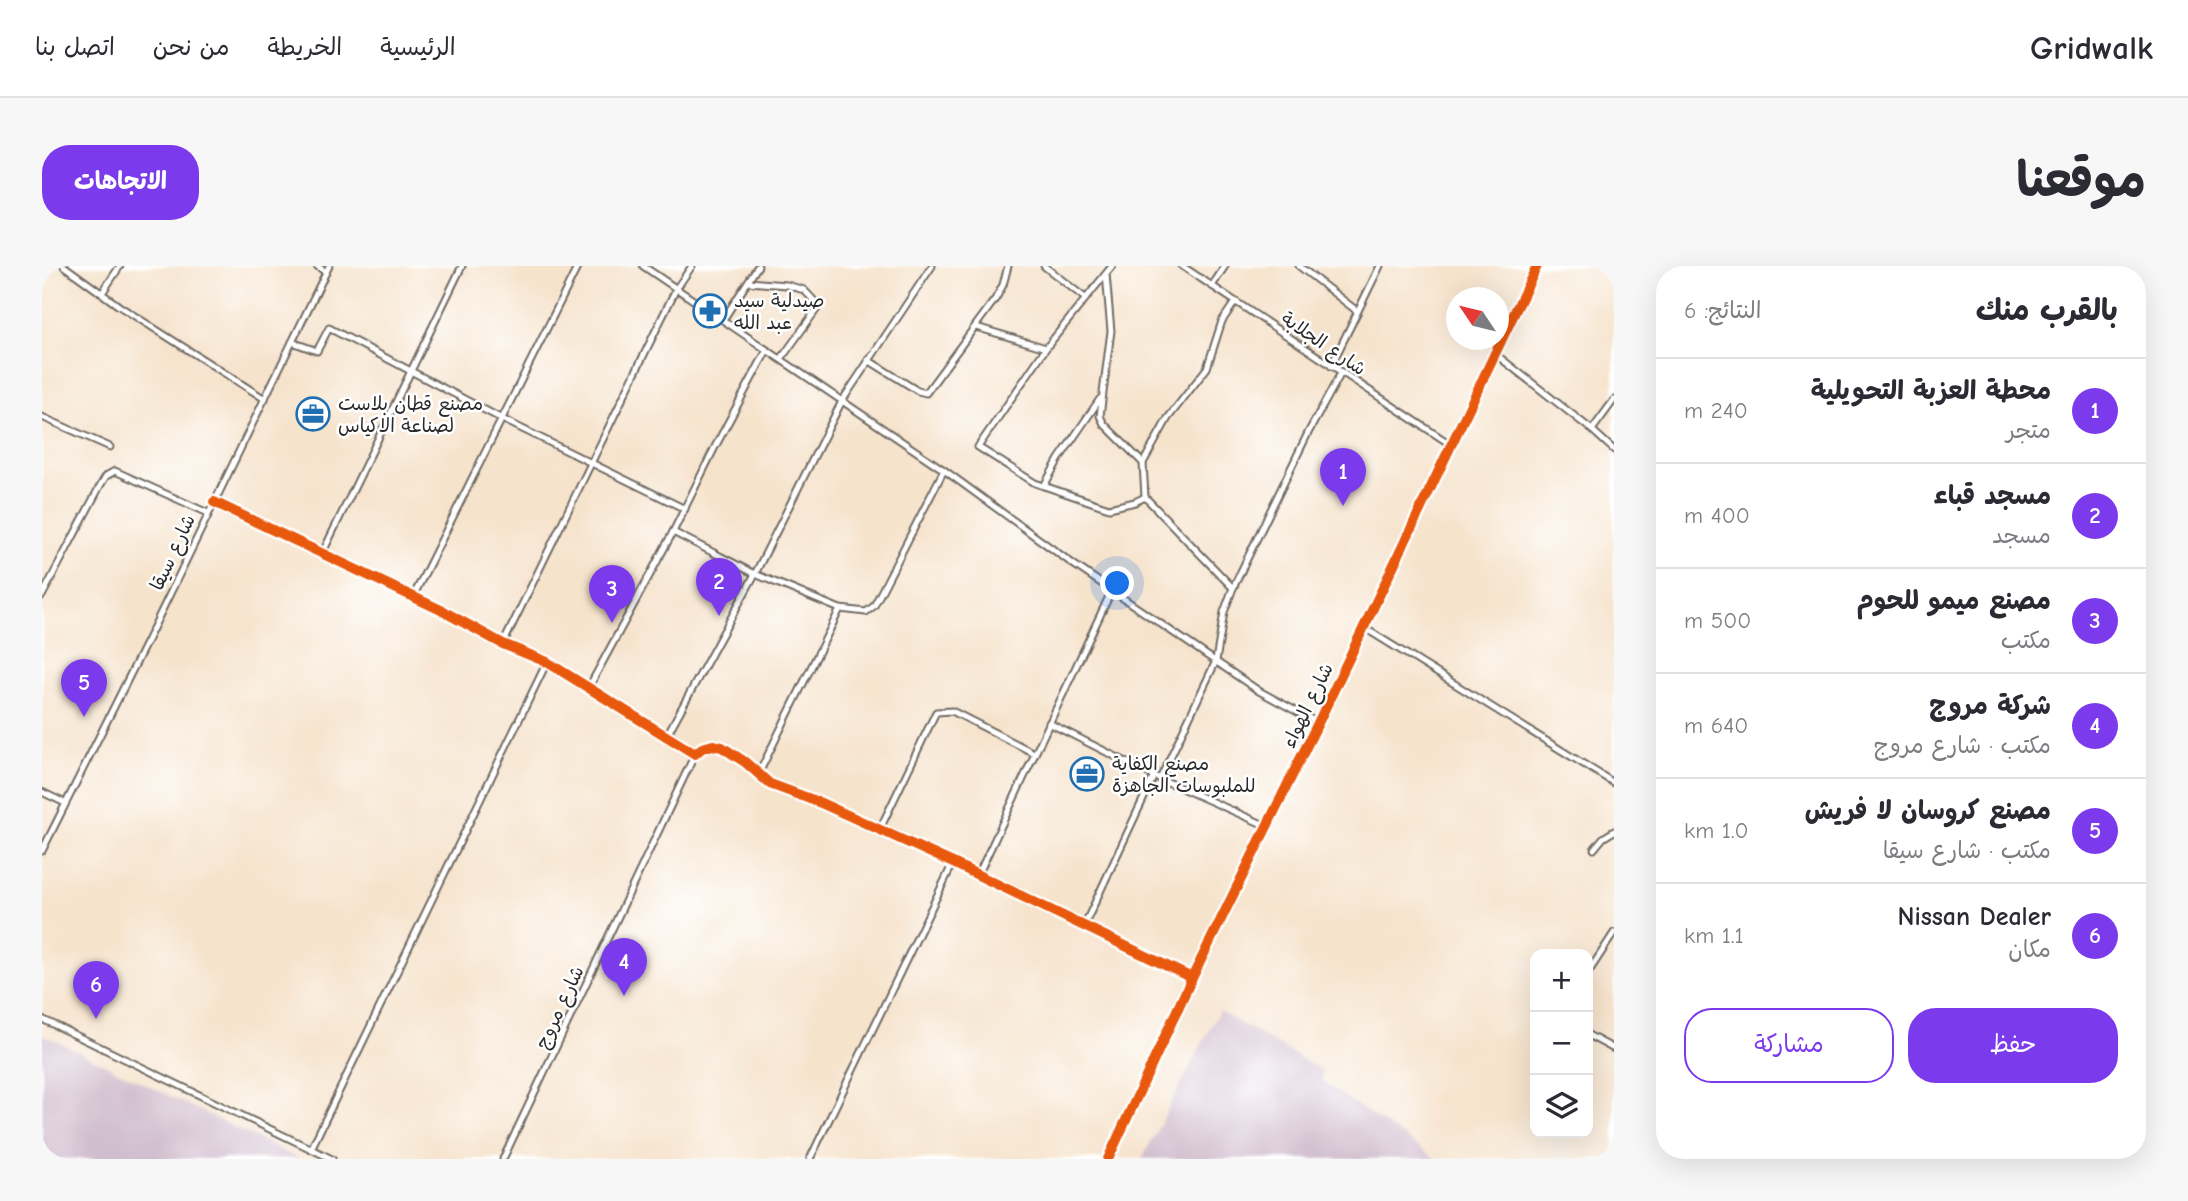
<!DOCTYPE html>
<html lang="ar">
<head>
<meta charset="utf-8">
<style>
	:root { --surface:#fff; --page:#f7f7f7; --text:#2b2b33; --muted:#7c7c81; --line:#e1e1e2; --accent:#7c3aed }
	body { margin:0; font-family:"Comic Neue","Playpen Sans Arabic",sans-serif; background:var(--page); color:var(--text); direction:rtl }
	.controls { position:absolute; right:21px; bottom:21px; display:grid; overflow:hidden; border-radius:14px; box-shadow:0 7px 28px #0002 }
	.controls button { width:63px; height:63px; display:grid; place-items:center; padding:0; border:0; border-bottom:2px solid var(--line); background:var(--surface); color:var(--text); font:35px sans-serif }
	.compass { position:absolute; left:1404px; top:21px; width:63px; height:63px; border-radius:50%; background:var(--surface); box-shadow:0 7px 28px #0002; rotate:305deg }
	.you { position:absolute; left:1076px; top:318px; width:24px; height:24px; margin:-18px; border:5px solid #fff; border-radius:50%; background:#1a73e8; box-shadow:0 0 0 10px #1a73e833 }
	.badge { display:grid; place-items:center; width:46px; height:46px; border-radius:50%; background:var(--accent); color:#fff; font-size:23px; font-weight:700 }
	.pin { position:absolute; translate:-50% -58px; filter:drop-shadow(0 2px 4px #0008) }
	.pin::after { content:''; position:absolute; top:37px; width:24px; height:21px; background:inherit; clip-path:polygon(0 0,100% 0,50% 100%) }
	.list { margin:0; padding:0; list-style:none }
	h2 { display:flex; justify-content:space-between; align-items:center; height:91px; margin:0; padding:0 28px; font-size:30px }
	h2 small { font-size:23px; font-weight:400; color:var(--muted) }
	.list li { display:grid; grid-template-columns:46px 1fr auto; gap:21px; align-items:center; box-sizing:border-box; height:105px; padding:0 28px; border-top:2px solid var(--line) }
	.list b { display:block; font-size:26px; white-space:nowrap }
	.list p { margin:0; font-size:23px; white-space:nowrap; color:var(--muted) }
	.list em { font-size:23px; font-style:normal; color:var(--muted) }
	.actions { display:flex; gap:14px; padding:21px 28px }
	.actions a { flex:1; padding:16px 0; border:2px solid var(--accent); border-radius:28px; text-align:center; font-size:24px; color:var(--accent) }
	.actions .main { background:var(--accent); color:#fff }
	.icon { flex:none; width:38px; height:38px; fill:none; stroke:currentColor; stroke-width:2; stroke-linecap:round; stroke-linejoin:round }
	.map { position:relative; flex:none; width:1572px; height:893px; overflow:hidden; direction:ltr; border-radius:28px }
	header { display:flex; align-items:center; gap:42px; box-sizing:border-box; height:98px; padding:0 35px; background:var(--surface); border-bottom:2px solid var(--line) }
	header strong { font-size:33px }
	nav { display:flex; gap:38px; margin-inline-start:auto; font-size:24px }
	.intro { display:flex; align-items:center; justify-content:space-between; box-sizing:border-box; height:168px; padding:0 42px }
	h1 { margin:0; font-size:49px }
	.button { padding:18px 32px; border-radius:28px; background:var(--accent); color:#fff; font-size:24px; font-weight:700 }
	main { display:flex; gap:42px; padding:0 42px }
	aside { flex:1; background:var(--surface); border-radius:28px; box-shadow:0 7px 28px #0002 }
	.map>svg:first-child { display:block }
	.industrial { fill:#d0bdce }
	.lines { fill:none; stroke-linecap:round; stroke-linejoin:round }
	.street-casing { stroke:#726b63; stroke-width:9 }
	.secondary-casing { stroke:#726b63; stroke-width:11 }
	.street { stroke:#fff; stroke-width:5 }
	.secondary { stroke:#fbe7c3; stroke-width:8 }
	.cycleway-casing { stroke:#fff; stroke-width:15 }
	.cycleway { stroke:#e8590c; stroke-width:10 }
	.labels { text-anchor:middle; stroke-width:5; stroke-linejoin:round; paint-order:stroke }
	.poi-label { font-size:19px; fill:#2b2b2b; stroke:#fff; text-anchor:start }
	.street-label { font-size:19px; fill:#2b2b2b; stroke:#fff }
</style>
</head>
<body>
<header>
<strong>Gridwalk</strong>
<nav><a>الرئيسية</a><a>الخريطة</a><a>من نحن</a><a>اتصل بنا</a></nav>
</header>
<div class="intro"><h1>موقعنا</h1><a class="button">الاتجاهات</a></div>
<main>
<aside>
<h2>بالقرب منك<small>النتائج: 6</small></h2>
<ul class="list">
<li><span class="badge">1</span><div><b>محطة العزبة التحويلية</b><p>متجر</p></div><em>240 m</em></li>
<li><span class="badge">2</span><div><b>مسجد قباء</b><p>مسجد</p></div><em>400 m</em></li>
<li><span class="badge">3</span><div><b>مصنع ميمو للحوم</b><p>مكتب</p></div><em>500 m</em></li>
<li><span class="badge">4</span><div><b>شركة مروج</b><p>مكتب · شارع مروج</p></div><em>640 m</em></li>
<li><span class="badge">5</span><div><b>مصنع كروسان لا فريش</b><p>مكتب · شارع سيقا</p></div><em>1.0 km</em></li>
<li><span class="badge">6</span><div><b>Nissan Dealer</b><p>مكان</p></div><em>1.1 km</em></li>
</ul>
<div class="actions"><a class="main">حفظ</a><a>مشاركة</a></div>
</aside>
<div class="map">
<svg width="1572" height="893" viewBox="0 0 1572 893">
	<rect width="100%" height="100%" fill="#fff"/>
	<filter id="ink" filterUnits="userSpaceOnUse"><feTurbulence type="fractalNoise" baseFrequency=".0143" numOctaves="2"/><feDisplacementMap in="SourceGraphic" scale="14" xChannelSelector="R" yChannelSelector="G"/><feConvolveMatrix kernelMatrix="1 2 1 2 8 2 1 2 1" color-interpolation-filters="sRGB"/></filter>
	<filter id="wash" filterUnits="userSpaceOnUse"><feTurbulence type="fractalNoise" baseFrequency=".00686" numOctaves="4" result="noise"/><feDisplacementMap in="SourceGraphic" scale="28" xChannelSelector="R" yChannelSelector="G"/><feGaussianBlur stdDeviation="1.57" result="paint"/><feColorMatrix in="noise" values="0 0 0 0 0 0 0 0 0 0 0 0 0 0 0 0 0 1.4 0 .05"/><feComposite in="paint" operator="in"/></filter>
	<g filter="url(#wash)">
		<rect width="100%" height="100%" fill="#f6e3cc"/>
		<!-- industrial -->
		<g class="industrial">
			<polygon points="1177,745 1279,804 1281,816 1394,893 1100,893"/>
			<polygon points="0,768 257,893 0,893"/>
		</g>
	</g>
	<g filter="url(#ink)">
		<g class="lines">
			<defs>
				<g id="street">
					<polyline points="22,0 77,40 223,133"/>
					<polyline points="275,0 284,6"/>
					<polyline points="601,0 902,204 1031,298 1217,425 1276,457"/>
					<polyline points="1002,0 1043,32"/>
					<polyline points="1070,0 1004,82 936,181 993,217 1067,242 1093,236 1103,231"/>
					<polyline points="1140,0 1408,178"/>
					<polyline points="1257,0 1315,45"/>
					<polyline points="1064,8 1069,65 1058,150 1062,158 1101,197"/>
					<polyline points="706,16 745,19 762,24 777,40 739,93"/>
					<polyline points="1170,20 1183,0"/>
					<polyline points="60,27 78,0"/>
					<polyline points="681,54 716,0"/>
					<polyline points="934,61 1004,82"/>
					<polyline points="250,76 275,85 287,62 460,153 643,243"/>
					<polyline points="1452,87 1550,164 1572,184"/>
					<polyline points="826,94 876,125 884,127 954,32 961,19 966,0"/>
					<polyline points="1289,100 1338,0"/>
					<polyline points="0,151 68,181"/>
					<polyline points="1550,164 1572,134"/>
					<polyline points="1002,220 1017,193 1058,133"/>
					<polyline points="172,236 399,344 461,378 505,396 653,488 660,482 671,479 680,481 703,496 728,518 779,537 911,597 1150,712"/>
					<polyline points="631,266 713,308 798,343 824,346 832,340 902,204"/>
					<polyline points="280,288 420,0"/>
					<polyline points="1191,322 1103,231 1101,197 1126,152 1165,102 1180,55 1193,36"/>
					<polyline points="0,330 58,220 64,210 73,205 166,247"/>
					<polyline points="371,331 536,0"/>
					<polyline points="1321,361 1572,517"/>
					<polyline points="461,378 634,23 650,0"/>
					<polyline points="546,423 631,266 673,181 725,84"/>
					<polyline points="1007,457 1112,510 1225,560"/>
					<polyline points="625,469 713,308 800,135 890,0"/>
					<polyline points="716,509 798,343"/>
					<polyline points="1118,513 1174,395 1182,346 1191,322 1266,167 1299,107"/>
					<polyline points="0,526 23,537"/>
					<polyline points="837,565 894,446 910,445 992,487"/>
					<polyline points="1552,583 1561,572 1572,565"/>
					<polyline points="0,585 106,373 287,0"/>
					<polyline points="936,609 1070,324"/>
					<polyline points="1042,660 1112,510"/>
					<polyline points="1546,707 1572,667"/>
					<polyline points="0,753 290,893"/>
					<polyline points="1546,769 1572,783"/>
					<polyline points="269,883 505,396"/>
					<polyline points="461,893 653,488"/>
					<polyline points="768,893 911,597"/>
				</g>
				<polyline id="secondary" points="1066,893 1150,712 1276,457 1495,0"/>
			</defs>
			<!-- street casing -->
			<use href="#street" class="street-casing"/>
			<!-- secondary casing -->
			<use href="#secondary" class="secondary-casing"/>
			<!-- street -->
			<use href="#street" class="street"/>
			<!-- secondary -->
			<use href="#secondary" class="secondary"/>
			<defs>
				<g id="cycleway">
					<polyline points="172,236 399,344 461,378 505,396 653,488 660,482 671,479 680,481 703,496 728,518 779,537 911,597 1150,712"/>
					<polyline points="1066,893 1150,712 1276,457 1495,0"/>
				</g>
			</defs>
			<!-- cycleway casing -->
			<use href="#cycleway" class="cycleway-casing"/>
			<!-- cycleway -->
			<use href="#cycleway" class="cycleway"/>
		</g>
	</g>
	<!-- icons -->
	<defs>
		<symbol id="pharmacy-ring" viewBox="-11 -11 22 22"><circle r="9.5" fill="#fff" stroke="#1f6fb2" stroke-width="1.5"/><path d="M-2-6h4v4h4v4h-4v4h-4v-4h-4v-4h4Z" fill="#1f6fb2"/></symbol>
		<symbol id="office-ring" viewBox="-11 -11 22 22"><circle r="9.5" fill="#fff" stroke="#1f6fb2" stroke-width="1.5"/><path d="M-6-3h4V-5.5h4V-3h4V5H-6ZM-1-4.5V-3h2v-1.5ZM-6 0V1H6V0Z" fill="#1f6fb2"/></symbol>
	</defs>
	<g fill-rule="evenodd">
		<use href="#pharmacy-ring" x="649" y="26" width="38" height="38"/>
		<use href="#office-ring" x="252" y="129" width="38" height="38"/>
		<use href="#office-ring" x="1026" y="489" width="38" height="38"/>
	</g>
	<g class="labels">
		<!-- poi labels -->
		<g class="poi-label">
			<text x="692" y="41">صيدلية سيد<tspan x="692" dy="22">عبد الله</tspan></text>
			<text x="296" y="144">مصنع قطان بلاست<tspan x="296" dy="22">لصناعة الاكياس</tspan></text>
			<text x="1070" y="504">مصنع الكفاية<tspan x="1070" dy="22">للملبوسات الجاهزة</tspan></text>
		</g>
		<!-- street labels -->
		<g class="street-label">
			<text transform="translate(1282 77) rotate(34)" y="7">شارع الجلابة</text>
			<text transform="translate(130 286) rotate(-65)" y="7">شارع سيقا</text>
			<text transform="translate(1265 439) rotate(-64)" y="7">شارع الهواء</text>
			<text transform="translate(517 741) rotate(-65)" y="7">شارع مروج</text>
		</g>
	</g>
</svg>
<div class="controls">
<button>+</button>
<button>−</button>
<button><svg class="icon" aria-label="layers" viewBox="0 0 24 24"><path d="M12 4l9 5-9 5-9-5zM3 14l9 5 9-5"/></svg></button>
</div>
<svg class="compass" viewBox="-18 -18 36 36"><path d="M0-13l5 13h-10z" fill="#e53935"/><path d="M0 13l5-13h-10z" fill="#7c7c81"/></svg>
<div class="you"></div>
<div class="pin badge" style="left:1301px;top:240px">1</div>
<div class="pin badge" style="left:677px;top:350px">2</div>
<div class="pin badge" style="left:570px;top:357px">3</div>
<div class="pin badge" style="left:582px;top:730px">4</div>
<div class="pin badge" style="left:42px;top:451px">5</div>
<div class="pin badge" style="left:54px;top:753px">6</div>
</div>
</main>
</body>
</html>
